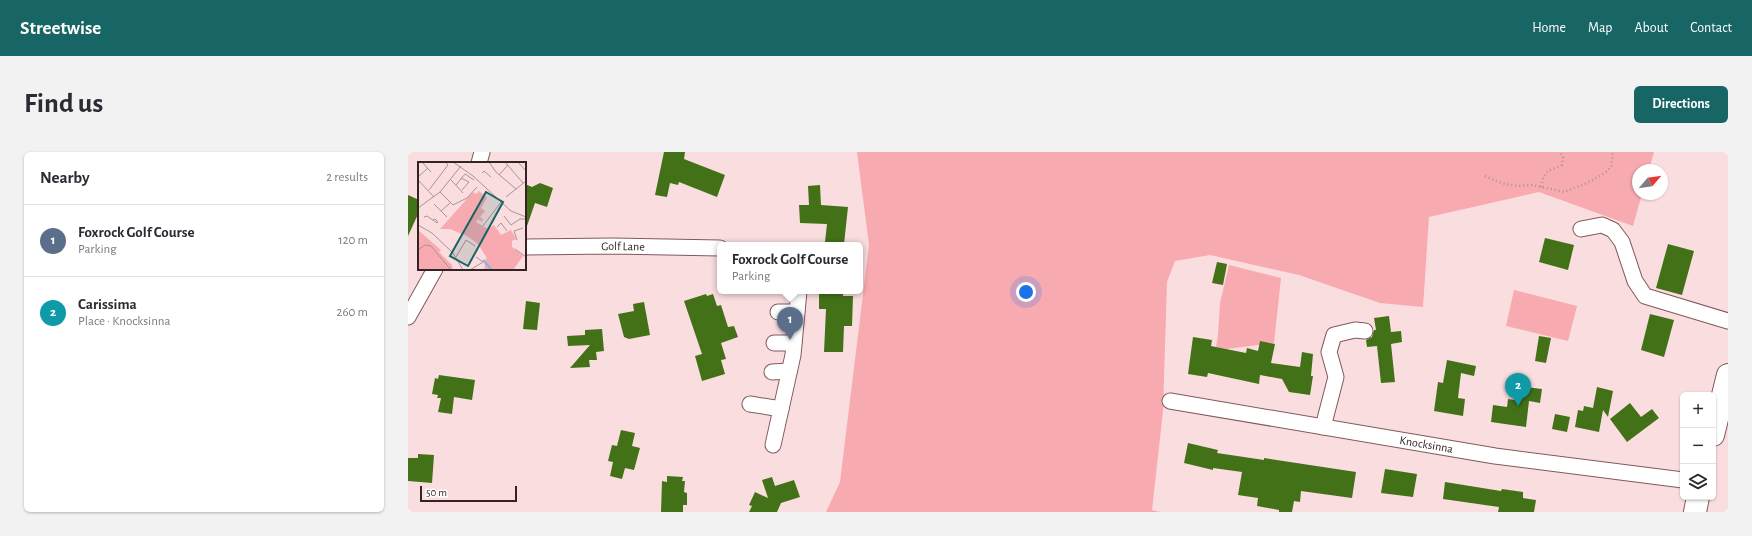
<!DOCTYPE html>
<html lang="en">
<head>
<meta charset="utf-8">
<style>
	:root { --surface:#fff; --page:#f2f2f3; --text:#2b2b33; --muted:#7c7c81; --line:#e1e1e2; --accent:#176564 }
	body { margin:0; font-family:"Alegreya Sans",sans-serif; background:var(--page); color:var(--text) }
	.controls { position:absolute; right:12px; bottom:12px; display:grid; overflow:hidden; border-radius:6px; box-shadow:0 1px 3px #0004 }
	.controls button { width:36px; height:36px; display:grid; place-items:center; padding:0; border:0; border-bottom:1px solid var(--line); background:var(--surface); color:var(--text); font:20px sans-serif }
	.compass { position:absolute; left:1224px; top:12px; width:36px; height:36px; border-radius:50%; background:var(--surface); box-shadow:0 1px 3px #0004; rotate:61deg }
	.scale { position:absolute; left:12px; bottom:10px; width:97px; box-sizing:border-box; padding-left:4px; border:2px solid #342224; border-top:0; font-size:11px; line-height:14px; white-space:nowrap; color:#342224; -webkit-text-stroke:3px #fff; paint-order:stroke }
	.you { position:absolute; left:618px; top:140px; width:14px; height:14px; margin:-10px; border:3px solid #fff; border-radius:50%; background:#1a73e8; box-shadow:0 0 0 6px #1a73e833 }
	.badge { display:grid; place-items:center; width:26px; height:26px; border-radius:50%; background:var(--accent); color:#fff; font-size:13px; font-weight:700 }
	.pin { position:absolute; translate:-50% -33px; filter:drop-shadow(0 1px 2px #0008) }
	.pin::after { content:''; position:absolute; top:21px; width:14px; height:12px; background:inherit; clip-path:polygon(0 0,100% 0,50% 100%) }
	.popup { position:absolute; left:309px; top:90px; width:146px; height:52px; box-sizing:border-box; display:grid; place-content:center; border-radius:6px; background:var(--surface); filter:drop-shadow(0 1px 3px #0005); font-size:13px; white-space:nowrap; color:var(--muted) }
	.popup b { font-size:15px; color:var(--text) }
	.popup::after { content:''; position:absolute; left:50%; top:100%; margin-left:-8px; border:8px solid transparent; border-top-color:var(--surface) }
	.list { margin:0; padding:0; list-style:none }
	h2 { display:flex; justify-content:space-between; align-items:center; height:52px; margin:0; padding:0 16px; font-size:17px }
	h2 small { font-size:13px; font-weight:400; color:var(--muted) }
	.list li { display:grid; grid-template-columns:26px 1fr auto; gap:12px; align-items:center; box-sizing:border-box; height:72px; padding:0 16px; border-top:1px solid var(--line) }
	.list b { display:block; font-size:15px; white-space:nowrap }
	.list p { margin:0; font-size:13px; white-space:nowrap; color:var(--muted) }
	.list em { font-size:13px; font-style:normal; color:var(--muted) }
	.icon { flex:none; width:22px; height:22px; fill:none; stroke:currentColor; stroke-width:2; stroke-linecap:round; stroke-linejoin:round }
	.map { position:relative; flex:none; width:1320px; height:360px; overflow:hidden; border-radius:6px }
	header { display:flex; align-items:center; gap:24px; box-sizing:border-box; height:56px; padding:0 20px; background:var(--accent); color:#fff }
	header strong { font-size:19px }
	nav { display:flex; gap:22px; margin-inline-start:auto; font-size:14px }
	.intro { display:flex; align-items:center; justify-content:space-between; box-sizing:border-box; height:96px; padding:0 24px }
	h1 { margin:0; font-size:28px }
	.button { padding:10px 18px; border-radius:6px; background:var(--accent); color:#fff; font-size:14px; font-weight:700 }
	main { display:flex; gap:24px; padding:0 24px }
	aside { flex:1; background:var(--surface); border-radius:6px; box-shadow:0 1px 3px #0004 }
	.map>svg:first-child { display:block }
	.green { fill:#f8aab1 }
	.building { fill:#437118 }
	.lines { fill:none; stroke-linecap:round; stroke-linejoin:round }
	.minor-casing { stroke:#81595c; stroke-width:17 }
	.highway-casing { stroke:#81595c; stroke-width:24 }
	.path { stroke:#ab9294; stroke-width:2.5; stroke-dasharray:1 3; stroke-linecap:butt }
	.minor { stroke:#fff; stroke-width:15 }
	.highway { stroke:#fff; stroke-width:22 }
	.labels { text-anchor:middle; stroke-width:4; stroke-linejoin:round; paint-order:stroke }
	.street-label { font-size:12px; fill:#342224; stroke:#fff }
	.inset-river { fill:none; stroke:#85b4ed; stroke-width:2 }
	.inset-road { fill:none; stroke:#ab9294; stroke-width:1 }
	.view { fill:#176564; fill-opacity:0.15; stroke:#176564; stroke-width:2 }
	.inset-edge { fill:none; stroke:#342224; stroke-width:2 }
</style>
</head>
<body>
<header>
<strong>Streetwise</strong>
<nav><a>Home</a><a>Map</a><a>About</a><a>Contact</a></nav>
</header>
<div class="intro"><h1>Find us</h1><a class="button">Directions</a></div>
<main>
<aside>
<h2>Nearby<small>2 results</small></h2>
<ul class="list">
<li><span class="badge" style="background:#5c6f8a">1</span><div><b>Foxrock Golf Course</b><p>Parking</p></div><em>120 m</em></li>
<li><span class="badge" style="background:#0f9aa8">2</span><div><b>Carissima</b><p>Place · Knocksinna</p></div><em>260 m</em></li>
</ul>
</aside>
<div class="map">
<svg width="1320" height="360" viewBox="0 0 1320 360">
	<rect width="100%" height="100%" fill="#fadddf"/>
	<!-- green -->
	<g class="green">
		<polygon points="449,0 1246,0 1241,18 1230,18 1230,42 1234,42 1225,74 1131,40 1021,65 1015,155 972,151 891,123 802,103 767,109 759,130 755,259 744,358 752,360 418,360 432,330 461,93"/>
		<polygon points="821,113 873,126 866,191 818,197 808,195 810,183 812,151"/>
		<polygon points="1106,138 1169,154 1160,189 1098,174"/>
	</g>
	<!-- building -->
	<g class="building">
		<polygon points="256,0 277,0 276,7 317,23 309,45 271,30 270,33 262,31 259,45 247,43"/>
		<polygon points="132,31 145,36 139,55 127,51 119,74 117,74 117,32 124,35"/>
		<polygon points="412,33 413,53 440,55 436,92 417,90 419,72 392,71 391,53 401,53 400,34"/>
		<polygon points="0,43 11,48 11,60 0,84"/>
		<polygon points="1137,86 1166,93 1160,118 1131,110"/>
		<polygon points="1260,92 1286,99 1274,143 1248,136"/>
		<polygon points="809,110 819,112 815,133 804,131"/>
		<polygon points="411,139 435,139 435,144 445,144 444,174 436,174 435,200 416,200 418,157 411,157"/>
		<polygon points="298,142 299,144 305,142 309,154 313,153 320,175 326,174 330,185 313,191 318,207 313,208 317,222 294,229 287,204 294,202 276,149"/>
		<polygon points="118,149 132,151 129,178 115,177"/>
		<polygon points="236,150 242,183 221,187 216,185 210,162 226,159 225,152"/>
		<polygon points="1242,162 1266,168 1256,205 1233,198"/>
		<polygon points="981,164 983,180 993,179 994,190 983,192 987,230 973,231 969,194 959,195 958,188 964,185 966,178 968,178 966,166"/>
		<polygon points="194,177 196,199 188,200 189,208 181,208 182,215 162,216 182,193 160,194 159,184 177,183 177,178"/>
		<polygon points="1131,184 1143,186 1138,211 1127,209"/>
		<polygon points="785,185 804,188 803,194 838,201 839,196 850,199 852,189 867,192 863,211 892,215 894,200 905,202 903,224 905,224 902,243 881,240 874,227 852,223 851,232 800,221 799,225 780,222"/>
		<polygon points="1039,208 1068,214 1066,224 1053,221 1050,246 1057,247 1055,264 1026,259 1030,230 1035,231"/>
		<polygon points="31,223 67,228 64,248 46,245 44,262 30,260 33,246 29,246 30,243 24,242 27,226 30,227"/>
		<polygon points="1109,234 1134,237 1132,251 1121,249 1118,275 1083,270 1085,253 1099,255 1100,247 1107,248"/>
		<polygon points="1189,235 1205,239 1200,265 1195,258 1191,280 1167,275 1170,258 1175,259 1176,254 1185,256"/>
		<polygon points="1222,251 1233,265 1244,257 1251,266 1219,290 1202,267"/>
		<polygon points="1147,262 1162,265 1159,280 1144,277"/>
		<polygon points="213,278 227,281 224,294 232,296 226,318 217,316 214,327 202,324 205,310 200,309 204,293 209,294"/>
		<polygon points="780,291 810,298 809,301 856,308 856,306 948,320 944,346 893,339 892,350 886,349 884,360 871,360 871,358 849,354 850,346 830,343 834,320 805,316 805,318 776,311"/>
		<polygon points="10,302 26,303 24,331 0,329 0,306 10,306"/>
		<polygon points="977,317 1009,322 1005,345 973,341"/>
		<polygon points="259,324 275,325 274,329 277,329 276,340 279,341 279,353 275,353 275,360 253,360 254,329 259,330"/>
		<polygon points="364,325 367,334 386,328 392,345 373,351 369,360 341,360 344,354 341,353 347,340 360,346 354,328"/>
		<polygon points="1037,330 1093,339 1094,337 1115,340 1115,346 1128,348 1126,360 1090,360 1091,355 1035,347"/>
	</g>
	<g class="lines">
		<defs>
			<g id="minor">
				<polyline points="71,11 74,0"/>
				<polyline points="1173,77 1194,73 1205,78 1214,90 1227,129 1237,144 1320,169"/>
				<path id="s1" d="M117 95 205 94 312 96"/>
				<polyline points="370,160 389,160"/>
				<polyline points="0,165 27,117"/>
				<polyline points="366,191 386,191"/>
				<polyline points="364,220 381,219"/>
				<path id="s2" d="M762 249 1087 304 1275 328"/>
				<polyline points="342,252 373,257"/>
				<polyline points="915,275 928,225 921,200 926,183 947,178 957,179"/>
				<polyline points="365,293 385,203 391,139"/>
			</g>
			<g id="highway">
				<polyline points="1305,283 1320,223"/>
				<polyline points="1287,360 1290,345"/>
			</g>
		</defs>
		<!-- minor casing -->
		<use href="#minor" class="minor-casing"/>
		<!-- highway casing -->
		<use href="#highway" class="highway-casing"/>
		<!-- path -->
		<g class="path">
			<polyline points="1077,24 1093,31 1109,34 1125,33 1156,40 1179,31 1197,21 1203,15 1205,0"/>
			<path d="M1133 35C1137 16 1140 20 1154 13L1155 5 1152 0"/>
		</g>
		<!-- minor -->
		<use href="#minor" class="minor"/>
		<!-- highway -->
		<use href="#highway" class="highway"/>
	</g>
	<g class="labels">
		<!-- street labels -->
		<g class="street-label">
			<text dy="4" stroke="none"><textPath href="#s1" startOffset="98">Golf Lane</textPath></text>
			<text dy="4" stroke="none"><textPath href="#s2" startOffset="260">Knocksinna</textPath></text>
		</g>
	</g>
	<!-- overview -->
	<g transform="translate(10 10)">
		<rect width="108" height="108" fill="#fadddf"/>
		<path d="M61 29 69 36 63 46 67 49 62 55 65 57 64 60 60 57 58 60 70 67 76 63 83 73 93 68 98 77 94 79V85L105 94 95 108H65L67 105 66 99 69 96 60 82 49 74 32 67H22L55 30 58 32ZM0 68 23 88 21 90 34 103 35 108H0Z" fill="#f8aab1"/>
		<path class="inset-river" d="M65 98 74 108"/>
		<path class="inset-road" d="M4 0 13 10M35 0 55 14 93 49 108 55M71 0 78 10 98 27M87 0 105 21M100 0 108 9M64 11 66 9 73 15M81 13 90 3M0 15 10 6M43 16 51 20 44 28M0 18 16 35M33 18 45 31M38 23 47 12 56 18M11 28 30 3 27 0M22 30 35 43 49 36 59 25M88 35 108 19M16 42 29 55M0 46 22 30 43 4M23 49 32 41M86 54 93 63 102 57H107M6 55 9 54 19 61 20 60 17 57 15 58M0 63 14 71 35 91 45 108M65 64 83 40M79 65 83 61 89 69M99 78 96 69 105 66M97 87 108 95M0 88 7 83 13 84 33 108M38 95 48 78 57 84M52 108 65 100 58 95"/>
		<path class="view" d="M68 30 85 40 50 104 32 94Z"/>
		<rect width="108" height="108" class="inset-edge"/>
	</g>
</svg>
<div class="controls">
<button>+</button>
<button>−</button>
<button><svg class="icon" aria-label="layers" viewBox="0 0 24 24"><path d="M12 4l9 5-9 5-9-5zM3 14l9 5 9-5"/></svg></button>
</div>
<svg class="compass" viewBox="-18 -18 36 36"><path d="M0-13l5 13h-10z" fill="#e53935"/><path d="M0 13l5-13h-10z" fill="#7c7c81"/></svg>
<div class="scale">50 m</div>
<div class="you"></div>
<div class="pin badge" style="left:382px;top:188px;background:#5c6f8a">1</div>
<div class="popup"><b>Foxrock Golf Course</b>Parking</div>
<div class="pin badge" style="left:1110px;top:254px;background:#0f9aa8">2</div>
</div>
</main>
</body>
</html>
